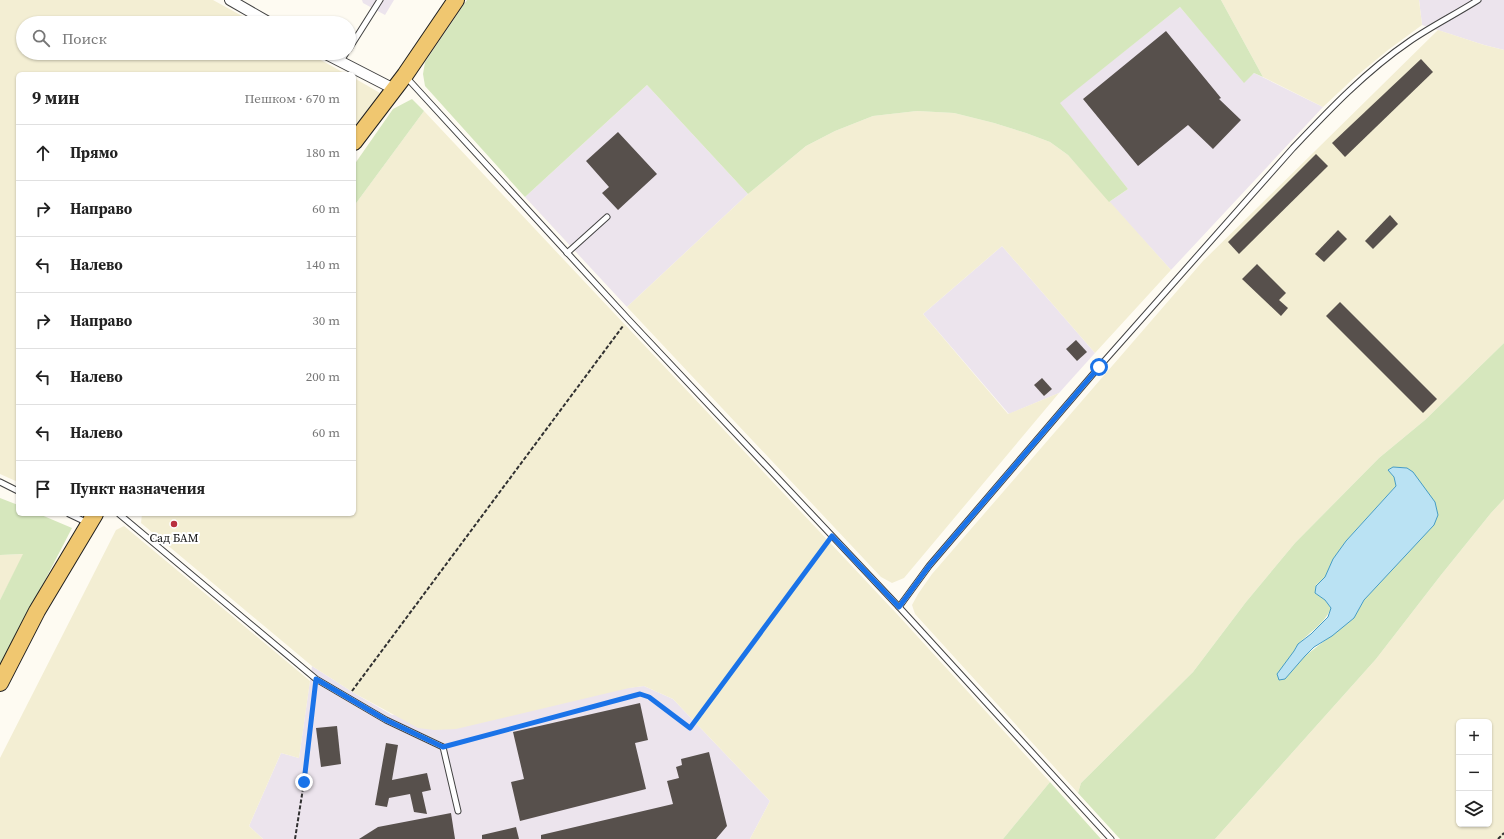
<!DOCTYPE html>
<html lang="ru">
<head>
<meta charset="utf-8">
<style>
	:root { --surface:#fff; --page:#f2f2f2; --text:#222; --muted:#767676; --line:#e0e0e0 }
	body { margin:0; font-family:"Source Serif 4",serif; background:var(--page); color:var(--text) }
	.controls { position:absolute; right:12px; bottom:12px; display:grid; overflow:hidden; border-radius:6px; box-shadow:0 1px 3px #0004 }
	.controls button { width:36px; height:36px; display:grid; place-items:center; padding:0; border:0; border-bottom:1px solid var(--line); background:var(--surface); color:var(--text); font:20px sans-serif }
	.stop { position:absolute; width:12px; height:12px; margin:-9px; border:3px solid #1a73e8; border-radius:50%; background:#fff }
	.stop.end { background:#1a73e8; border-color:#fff; box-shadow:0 1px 4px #0008 }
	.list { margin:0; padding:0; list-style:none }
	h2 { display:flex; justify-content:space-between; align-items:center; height:52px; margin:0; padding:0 16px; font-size:17px }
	h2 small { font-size:13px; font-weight:400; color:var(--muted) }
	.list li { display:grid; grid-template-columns:26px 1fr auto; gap:12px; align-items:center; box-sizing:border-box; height:56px; padding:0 16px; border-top:1px solid var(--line) }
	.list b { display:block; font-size:15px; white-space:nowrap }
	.list em { font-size:13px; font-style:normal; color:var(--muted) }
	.icon { flex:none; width:22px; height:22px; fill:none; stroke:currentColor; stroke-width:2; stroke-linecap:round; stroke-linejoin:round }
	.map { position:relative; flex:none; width:1504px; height:839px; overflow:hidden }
	.search { position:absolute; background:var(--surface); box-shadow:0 1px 3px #0004; left:16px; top:16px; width:340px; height:44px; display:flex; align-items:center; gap:10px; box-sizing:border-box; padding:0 14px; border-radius:22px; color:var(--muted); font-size:15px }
	.panel { position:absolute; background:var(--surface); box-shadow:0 1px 3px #0004; left:16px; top:72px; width:340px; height:444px; border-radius:6px }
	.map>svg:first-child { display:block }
	.industrial { fill:#ece4ed }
	.farmland { fill:#f3eed3; fill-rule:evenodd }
	.green { fill:#d6e7bd; fill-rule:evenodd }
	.water { fill:#bae2f3; stroke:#459cc5 }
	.building { fill:#57504c }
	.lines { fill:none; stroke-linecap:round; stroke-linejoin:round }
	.lane-casing { stroke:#424242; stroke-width:7 }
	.street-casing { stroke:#424242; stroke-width:12 }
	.primary-casing { stroke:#202020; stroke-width:18 }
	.path { stroke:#313131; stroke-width:2; stroke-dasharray:4 2; stroke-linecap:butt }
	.lane { stroke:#fff; stroke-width:5 }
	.street { stroke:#fff; stroke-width:10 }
	.primary { stroke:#f0c770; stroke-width:16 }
	.route { stroke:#1a73e8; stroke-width:5 }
	.poi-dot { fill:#b82f40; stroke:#fff; stroke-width:1.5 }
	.labels { text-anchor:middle; stroke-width:4; stroke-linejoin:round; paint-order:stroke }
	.poi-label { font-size:12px; fill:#0f0f0f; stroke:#fff }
</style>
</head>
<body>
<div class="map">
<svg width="1504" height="839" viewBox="0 0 1504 839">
	<rect width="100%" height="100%" fill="#fefbf2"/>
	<!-- industrial -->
	<g class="industrial">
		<polygon points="362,0 394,0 385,15 363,3"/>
		<polygon points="1419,0 1504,0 1504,50 1484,45 1422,25"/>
		<polygon points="1180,7 1244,82 1254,73 1323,107 1171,270 1109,202 1128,189 1059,103"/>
		<polygon points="647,85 748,194 627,307 525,197"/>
		<polygon points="1002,246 1095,353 1059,393 1009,414 923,314"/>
		<polygon points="312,666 354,693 392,715 644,686 673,699 770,801 750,839 263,839 249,826 281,753 299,758"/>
	</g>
	<!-- farmland -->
	<g class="farmland">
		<polygon points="0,0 213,0 255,23 23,23 23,53 308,53 346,74 18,74 18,482 0,474"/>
		<polygon points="1221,0 1419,0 1422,25 1388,50 1354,78 1323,107 1263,77"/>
		<polygon points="1438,30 1484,45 1504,50 1504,343 1425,420 1379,458 1295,543 1246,602 1193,672 1081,783 1078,793 915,614 912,605 918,594 932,574 1203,261"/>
		<polygon points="354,78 380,93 354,127"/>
		<polygon points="424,111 897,614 1050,782 1003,839 750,839 770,801 673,699 644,686 629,688 456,729 434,730 418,728 354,693 312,666 141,523 142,514 354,514 354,206"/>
		<polygon points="917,111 954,113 994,123 1026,133 1050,142 1068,155 1171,270 1095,353 1002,246 923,314 1008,414 1059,393 904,578 892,583 881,577 627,307 748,194 806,146 835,131 873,116"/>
		<path d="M1504 499V839H1215L1376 659 1441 575 1491 513ZM1459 722H1489V824H1459Z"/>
		<polygon points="124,526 310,681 299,758 281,753 249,826 263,839 0,839 0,758 116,530"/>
		<polygon points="24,554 0,600 0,555"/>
	</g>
	<!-- green -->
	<g class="green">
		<polygon points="467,0 1221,0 1263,77 1254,73 1244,83 1180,7 1060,103 1128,189 1109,202 1068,155 1050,142 1026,133 994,123 954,113 917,111 873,116 835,131 806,146 748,194 647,85 525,197 425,86 423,74 425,62"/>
		<polygon points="412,99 424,111 354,206 354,165 393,109"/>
		<path d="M1504 343V499L1491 513 1441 575 1376 659 1215 839H1120L1078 793 1081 783 1193 672 1246 602 1295 543 1379 458 1425 420ZM1393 467 1407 468 1386 575 1364 600 1354 618 1305 656 1294 651C1302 635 1323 628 1331 608L1325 600 1315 593 1316 585 1325 577 1346 541 1396 486 1394 477 1388 470Z"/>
		<polygon points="0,498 18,505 18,514 39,514 72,528 0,667 0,600 23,554 0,555"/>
		<polygon points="1050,782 1101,839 1003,839"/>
	</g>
	<!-- water -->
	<polygon class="water" points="1393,467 1407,468 1413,472 1435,502 1438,515 1434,525 1364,600 1354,618 1332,636 1314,647 1305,656 1285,679 1279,680 1277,674 1294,651 1298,644 1311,634 1328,617 1331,608 1325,600 1315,593 1316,586 1325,577 1333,559 1346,541 1396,486 1394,477 1388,470"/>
	<!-- building -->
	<g class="building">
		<polygon points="1166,31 1221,98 1219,99 1241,120 1213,149 1188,125 1138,166 1083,99"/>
		<polygon points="1421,59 1433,72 1345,157 1332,143"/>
		<polygon points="618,132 657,174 618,210 602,193 609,187 586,161"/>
		<polygon points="1316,154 1328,166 1239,254 1228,242"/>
		<polygon points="1390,215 1398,224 1373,249 1365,241"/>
		<polygon points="1338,230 1347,239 1324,262 1315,254"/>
		<polygon points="1257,264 1286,293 1279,300 1288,308 1281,316 1242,279"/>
		<polygon points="1340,302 1437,399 1423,413 1326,316"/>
		<polygon points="1076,340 1087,352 1077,361 1066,349"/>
		<polygon points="1042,378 1052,389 1044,396 1034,385"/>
		<polygon points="640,703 648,740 635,743 646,789 520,821 511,782 524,779 513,732"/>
		<polygon points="337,726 341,764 321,767 316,728"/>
		<polygon points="386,743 398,745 392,780 427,773 431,790 422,792 427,814 414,812 410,794 389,798 387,807 375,805"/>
		<polygon points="709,752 727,826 716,839 541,839 541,835 673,804 667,781 679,778 676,767 682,765 681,759"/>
		<polygon points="451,813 455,839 359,839 378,827"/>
		<polygon points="516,827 519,839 482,839 482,835"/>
	</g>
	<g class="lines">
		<defs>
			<g id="lane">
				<polyline points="349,49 380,0"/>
				<polyline points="341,61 346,53"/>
				<polyline points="407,78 628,319 899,607 1111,839"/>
				<polyline points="567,253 607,217"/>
				<polyline points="0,482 18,491"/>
				<polyline points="69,514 88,523"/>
				<polyline points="119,514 316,679 386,720 443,747 458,811"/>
				<path d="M899 607 929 566 1099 367 1293 148C1329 110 1366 71 1410 41 1432 26 1456 14 1478 0"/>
			</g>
			<g id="street">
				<polyline points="230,0 270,23"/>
				<polyline points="324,53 394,89"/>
			</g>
			<g id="primary">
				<polyline points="354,142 405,75 456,0"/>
				<polyline points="0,683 37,611 95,514"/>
			</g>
		</defs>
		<!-- lane casing -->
		<use href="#lane" class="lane-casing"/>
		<!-- street casing -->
		<use href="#street" class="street-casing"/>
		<!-- primary casing -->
		<use href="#primary" class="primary-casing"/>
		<!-- path -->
		<g class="path">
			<polyline points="352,691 623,326"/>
			<polyline points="450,745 640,694 649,697 691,728 828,542"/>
			<polyline points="295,839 304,782 315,688"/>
			<polyline points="1498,839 1504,833"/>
		</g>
		<!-- lane -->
		<use href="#lane" class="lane"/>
		<!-- street -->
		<use href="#street" class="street"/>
		<!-- primary -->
		<use href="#primary" class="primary"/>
	</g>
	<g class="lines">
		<!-- route -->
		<polyline class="route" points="304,782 316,679 386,720 443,747 640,694 649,697 690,728 832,536 899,607 929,566 1099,367"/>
	</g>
	<!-- markers -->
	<circle class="poi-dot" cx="174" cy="524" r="4"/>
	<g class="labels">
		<!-- poi labels -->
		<g class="poi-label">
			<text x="174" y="542">Сад БАМ</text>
		</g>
	</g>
</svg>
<div class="controls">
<button>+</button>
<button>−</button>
<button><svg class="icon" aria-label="layers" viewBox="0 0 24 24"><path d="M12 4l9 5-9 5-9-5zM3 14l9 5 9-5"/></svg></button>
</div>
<div class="stop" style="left:1099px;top:367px"></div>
<div class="stop end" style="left:304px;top:782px"></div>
<div class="search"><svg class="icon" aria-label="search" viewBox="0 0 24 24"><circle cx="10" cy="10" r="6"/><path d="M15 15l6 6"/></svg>Поиск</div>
<section class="panel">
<h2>9 мин<small>Пешком · 670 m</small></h2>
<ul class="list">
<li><svg class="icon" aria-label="ahead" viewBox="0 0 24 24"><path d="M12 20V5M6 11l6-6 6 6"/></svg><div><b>Прямо</b></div><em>180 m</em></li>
<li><svg class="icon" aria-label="right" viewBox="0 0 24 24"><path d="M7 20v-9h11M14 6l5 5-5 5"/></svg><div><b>Направо</b></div><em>60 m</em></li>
<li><svg class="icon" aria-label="left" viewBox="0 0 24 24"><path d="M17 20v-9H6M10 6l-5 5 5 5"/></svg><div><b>Налево</b></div><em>140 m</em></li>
<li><svg class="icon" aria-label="right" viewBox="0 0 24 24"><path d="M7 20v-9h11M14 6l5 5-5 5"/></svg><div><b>Направо</b></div><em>30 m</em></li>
<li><svg class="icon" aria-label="left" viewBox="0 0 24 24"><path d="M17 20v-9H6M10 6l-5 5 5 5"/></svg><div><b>Налево</b></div><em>200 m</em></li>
<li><svg class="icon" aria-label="left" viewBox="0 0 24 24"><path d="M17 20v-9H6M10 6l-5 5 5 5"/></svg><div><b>Налево</b></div><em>60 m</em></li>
<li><svg class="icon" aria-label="arrive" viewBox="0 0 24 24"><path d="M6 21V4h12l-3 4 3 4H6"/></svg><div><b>Пункт назначения</b></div></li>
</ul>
</section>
</div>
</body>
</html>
